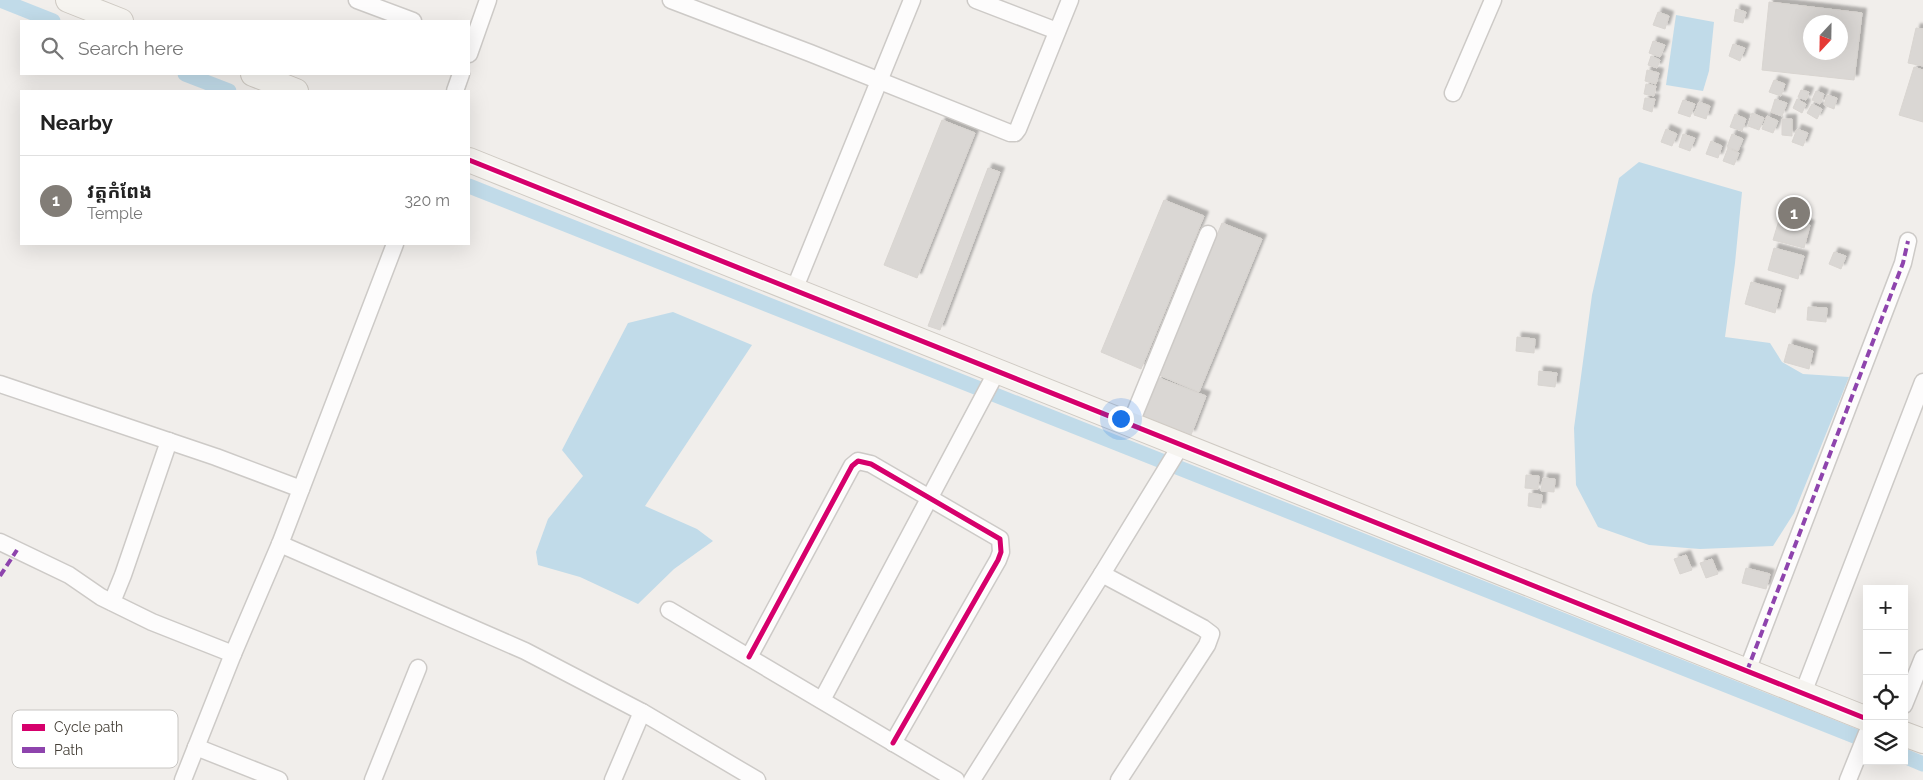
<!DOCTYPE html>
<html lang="en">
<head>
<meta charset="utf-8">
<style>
	:root { --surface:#fff; --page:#f2f2f2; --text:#222; --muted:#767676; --line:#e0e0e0; --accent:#827d77 }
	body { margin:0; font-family:Raleway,"Noto Sans Khmer",sans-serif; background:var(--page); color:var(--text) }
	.controls { position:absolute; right:15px; bottom:15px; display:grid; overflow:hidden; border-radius:0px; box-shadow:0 5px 20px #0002 }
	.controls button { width:45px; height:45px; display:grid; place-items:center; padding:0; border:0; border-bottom:1px solid var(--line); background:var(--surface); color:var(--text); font:25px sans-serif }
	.compass { position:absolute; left:1803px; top:15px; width:45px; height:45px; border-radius:50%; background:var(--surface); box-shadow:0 5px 20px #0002; rotate:202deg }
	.you { position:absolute; left:1120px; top:418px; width:18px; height:18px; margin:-12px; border:4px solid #fff; border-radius:50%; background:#1a73e8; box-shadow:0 0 0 8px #1a73e833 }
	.badge { display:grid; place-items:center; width:32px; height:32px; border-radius:50%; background:var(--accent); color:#fff; font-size:16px; font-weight:700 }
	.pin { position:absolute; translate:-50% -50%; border:2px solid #fff; box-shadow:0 1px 5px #0006 }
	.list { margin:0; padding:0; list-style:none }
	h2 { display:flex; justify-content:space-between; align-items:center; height:65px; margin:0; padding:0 20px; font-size:21px }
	h2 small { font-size:16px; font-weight:400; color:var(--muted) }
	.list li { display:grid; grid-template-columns:32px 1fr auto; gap:15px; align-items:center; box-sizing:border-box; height:90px; padding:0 20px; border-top:1px solid var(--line) }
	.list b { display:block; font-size:19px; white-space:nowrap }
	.list p { margin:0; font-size:16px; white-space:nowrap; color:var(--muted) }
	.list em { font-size:16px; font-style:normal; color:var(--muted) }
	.icon { flex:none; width:28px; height:28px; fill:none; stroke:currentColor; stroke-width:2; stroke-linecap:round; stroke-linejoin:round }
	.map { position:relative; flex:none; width:1923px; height:780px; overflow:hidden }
	.search { position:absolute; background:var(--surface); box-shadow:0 5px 20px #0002; left:20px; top:20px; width:450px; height:55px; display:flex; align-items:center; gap:12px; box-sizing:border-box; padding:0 18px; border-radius:0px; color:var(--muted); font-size:19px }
	.panel { position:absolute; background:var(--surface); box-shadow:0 5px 20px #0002; left:20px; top:90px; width:450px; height:155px; border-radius:0px }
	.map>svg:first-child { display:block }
	.water { fill:#c1dbe9 }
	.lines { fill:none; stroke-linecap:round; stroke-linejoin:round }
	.canal { stroke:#c1dbe9; stroke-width:15 }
	.building { fill:#dad7d4; stroke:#d9d5d1; fill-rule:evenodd; filter:url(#shadow) }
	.street-casing { stroke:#cdcac7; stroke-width:19 }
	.secondary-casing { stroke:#cfcac3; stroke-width:26 }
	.street { stroke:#fdfcfc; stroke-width:16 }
	.secondary { stroke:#f6f4f0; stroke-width:24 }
	.quiet { stroke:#8e44ad; stroke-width:4; stroke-dasharray:8 4; stroke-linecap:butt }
	.cycleway-casing { stroke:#fff; stroke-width:8 }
	.cycleway { stroke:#d6006c; stroke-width:5 }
	.key { fill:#fff; stroke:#c8c6c3; stroke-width:1 }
	.key-label { font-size:14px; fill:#464038 }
</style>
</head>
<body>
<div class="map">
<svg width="1923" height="780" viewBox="0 0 1923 780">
	<defs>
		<filter id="shadow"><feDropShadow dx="4.5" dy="-4.5" stdDeviation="1" flood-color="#0004"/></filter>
	</defs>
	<rect width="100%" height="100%" fill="#f1eeeb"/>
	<!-- water -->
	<g class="water">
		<polygon points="1676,15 1714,22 1709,71 1703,91 1666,85"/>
		<polygon points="1639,162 1742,192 1735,263 1725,337 1770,343 1782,362 1803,374 1849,377 1794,513 1773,546 1700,549 1649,545 1598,527 1576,485 1574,428 1592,295 1619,178"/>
		<polygon points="673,312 752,345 645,506 697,529 713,541 674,569 638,604 580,577 538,565 536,552 548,519 583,476 562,450 628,323"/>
	</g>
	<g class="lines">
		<!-- canal -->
		<g class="canal">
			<polyline points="0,0 53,21"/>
			<polyline points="185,74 229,91"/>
			<polyline points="469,186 1867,741"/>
			<polyline points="1904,756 1923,764"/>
		</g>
	</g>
	<!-- building -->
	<g class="building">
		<path d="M1769 2 1862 13 1854 80 1762 70ZM1810 22H1840V52H1810Z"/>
		<polygon points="1736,9 1746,12 1743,23 1734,21"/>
		<polygon points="1658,12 1669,16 1665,29 1653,25"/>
		<polygon points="1916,28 1923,29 1923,66 1908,63"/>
		<polygon points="1653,41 1665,45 1660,57 1649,53"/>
		<polygon points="1733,44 1745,48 1740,61 1729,56"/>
		<polygon points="1651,56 1660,60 1657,68 1648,65"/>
		<polygon points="1914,67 1923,70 1923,122 1899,115"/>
		<polygon points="1647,70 1659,73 1656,84 1645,81"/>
		<polygon points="1774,80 1785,84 1781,96 1769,92"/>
		<polygon points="1646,84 1656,86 1654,96 1644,94"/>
		<polygon points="1801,90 1809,92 1806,100 1798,97"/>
		<polygon points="1816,91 1824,94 1820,104 1812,100"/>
		<polygon points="1827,95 1837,98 1834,109 1824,105"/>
		<polygon points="1645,98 1655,99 1652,112 1643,109"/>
		<polygon points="1775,99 1787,103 1782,116 1771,112"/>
		<polygon points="1797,99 1806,104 1802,113 1793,108"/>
		<polygon points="1683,100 1695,104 1690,117 1678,113"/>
		<polygon points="1699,102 1710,106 1706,119 1694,115"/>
		<polygon points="1812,104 1822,109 1817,119 1807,113"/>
		<polygon points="1752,113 1764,118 1759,130 1748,126"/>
		<polygon points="1735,114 1746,119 1742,131 1730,127"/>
		<polygon points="1767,116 1778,121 1773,133 1762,129"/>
		<polygon points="1782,119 1792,119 1792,136 1782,135"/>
		<polygon points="942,120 975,133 917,278 884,265"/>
		<polygon points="1666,129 1677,134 1672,146 1661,142"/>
		<polygon points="1797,129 1808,133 1803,146 1792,142"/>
		<polygon points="1683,134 1695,138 1690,151 1679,147"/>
		<polygon points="1732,134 1743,139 1738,151 1727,147"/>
		<polygon points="1711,141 1722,146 1718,158 1706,154"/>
		<polygon points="1728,148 1739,153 1734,165 1723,161"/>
		<polygon points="988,168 1000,172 940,330 928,326"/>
		<polygon points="1164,200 1204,216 1141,369 1101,352"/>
		<polygon points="1780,217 1810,225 1804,248 1773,240"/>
		<polygon points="1222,223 1262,239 1199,392 1159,375"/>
		<polygon points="1774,248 1804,256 1798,279 1768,270"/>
		<polygon points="1834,252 1846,256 1841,269 1829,264"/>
		<polygon points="1751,282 1781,290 1775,313 1745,304"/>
		<polygon points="1808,307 1827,308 1826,322 1807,320"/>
		<polygon points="1517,337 1535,339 1534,353 1516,351"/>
		<polygon points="1789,344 1813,351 1809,369 1784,362"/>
		<polygon points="1539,371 1557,373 1555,387 1538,385"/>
		<polygon points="1159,378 1206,396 1191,435 1143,416"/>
		<polygon points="1526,475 1539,476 1538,489 1525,488"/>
		<polygon points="1543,478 1555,479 1554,492 1541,491"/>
		<polygon points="1529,493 1542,495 1541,508 1528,506"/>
		<polygon points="1686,555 1692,570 1680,574 1674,559"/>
		<polygon points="1712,559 1718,574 1706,578 1700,563"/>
		<polygon points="1746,568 1770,574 1766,589 1742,583"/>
	</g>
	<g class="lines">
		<defs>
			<g id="street">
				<polyline points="357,0 413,21"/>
				<polyline points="671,0 810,53 1010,133 1015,133 1018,129 1070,0"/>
				<polyline points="976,0 1057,31"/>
				<polyline points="469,54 488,0"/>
				<polyline points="455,91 461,74"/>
				<polyline points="1453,93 1493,0"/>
				<polyline points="794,290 912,0"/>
				<polyline points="0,384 216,457 301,489"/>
				<polyline points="1130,425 1208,234"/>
				<polyline points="0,542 69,575 101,597 152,622 233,654"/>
				<polyline points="280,544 525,651 642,712 757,780"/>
				<polyline points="1102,574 1203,628 1211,634 1207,645 1119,780"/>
				<polyline points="112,602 123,575 169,441"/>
				<polyline points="669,610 956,780"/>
				<polyline points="749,657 852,466 858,461 871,464 1000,539 1001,552 998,560 893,743"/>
				<polyline points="1747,671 1903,263 1908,241"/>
				<polyline points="1803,693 1923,382"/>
				<polyline points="822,700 997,371"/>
				<polyline points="1904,705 1923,658"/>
				<polyline points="196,747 279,780"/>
				<polyline points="183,780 233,654 280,544 395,244"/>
				<polyline points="373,780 418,668"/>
				<polyline points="613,780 642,712"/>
				<polyline points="972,780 1102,574 1181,445"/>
				<polyline points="1848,780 1867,733"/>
			</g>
			<g id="secondary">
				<polyline points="68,0 121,21"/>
				<polyline points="253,74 296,91"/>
				<polyline points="469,160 1867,719"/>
				<polyline points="1904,734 1923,741"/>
			</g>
		</defs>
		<!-- street casing -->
		<use href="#street" class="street-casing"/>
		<!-- secondary casing -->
		<use href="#secondary" class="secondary-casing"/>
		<!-- street -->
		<use href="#street" class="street"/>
		<!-- secondary -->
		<use href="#secondary" class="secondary"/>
		<!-- quiet -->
		<g class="quiet">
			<polyline points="0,576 17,550"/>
			<polyline points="1747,671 1903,263 1908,241"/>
		</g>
		<defs>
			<g id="cycleway">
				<polyline points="469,160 1867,719"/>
				<polyline points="749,657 852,466 858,461 871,464 1000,539 1001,552 998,560 893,743"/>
			</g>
		</defs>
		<!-- cycleway casing -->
		<use href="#cycleway" class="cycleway-casing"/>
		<!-- cycleway -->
		<use href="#cycleway" class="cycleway"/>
	</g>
	<!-- legend -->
	<rect x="12" y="710" width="166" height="58" rx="8" class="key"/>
	<rect x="22" y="724" width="23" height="7" fill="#d6006c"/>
	<rect x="22" y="747" width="23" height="6" fill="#8e44ad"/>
	<g class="key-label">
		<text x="54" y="732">Cycle path</text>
		<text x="54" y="755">Path</text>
	</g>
</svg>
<div class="controls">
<button>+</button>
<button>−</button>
<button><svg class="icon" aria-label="locate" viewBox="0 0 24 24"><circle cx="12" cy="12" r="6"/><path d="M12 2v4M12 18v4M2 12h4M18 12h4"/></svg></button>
<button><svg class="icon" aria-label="layers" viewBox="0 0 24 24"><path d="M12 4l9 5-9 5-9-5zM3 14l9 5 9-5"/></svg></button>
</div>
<svg class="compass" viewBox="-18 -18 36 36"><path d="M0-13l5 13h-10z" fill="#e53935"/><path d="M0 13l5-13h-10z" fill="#767676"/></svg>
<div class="you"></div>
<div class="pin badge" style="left:1794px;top:213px">1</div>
<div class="search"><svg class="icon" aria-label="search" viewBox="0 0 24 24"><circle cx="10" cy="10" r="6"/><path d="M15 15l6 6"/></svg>Search here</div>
<section class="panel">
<h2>Nearby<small></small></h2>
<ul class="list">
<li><span class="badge">1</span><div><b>វត្តកំពែង</b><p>Temple</p></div><em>320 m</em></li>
</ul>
</section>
</div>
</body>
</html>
